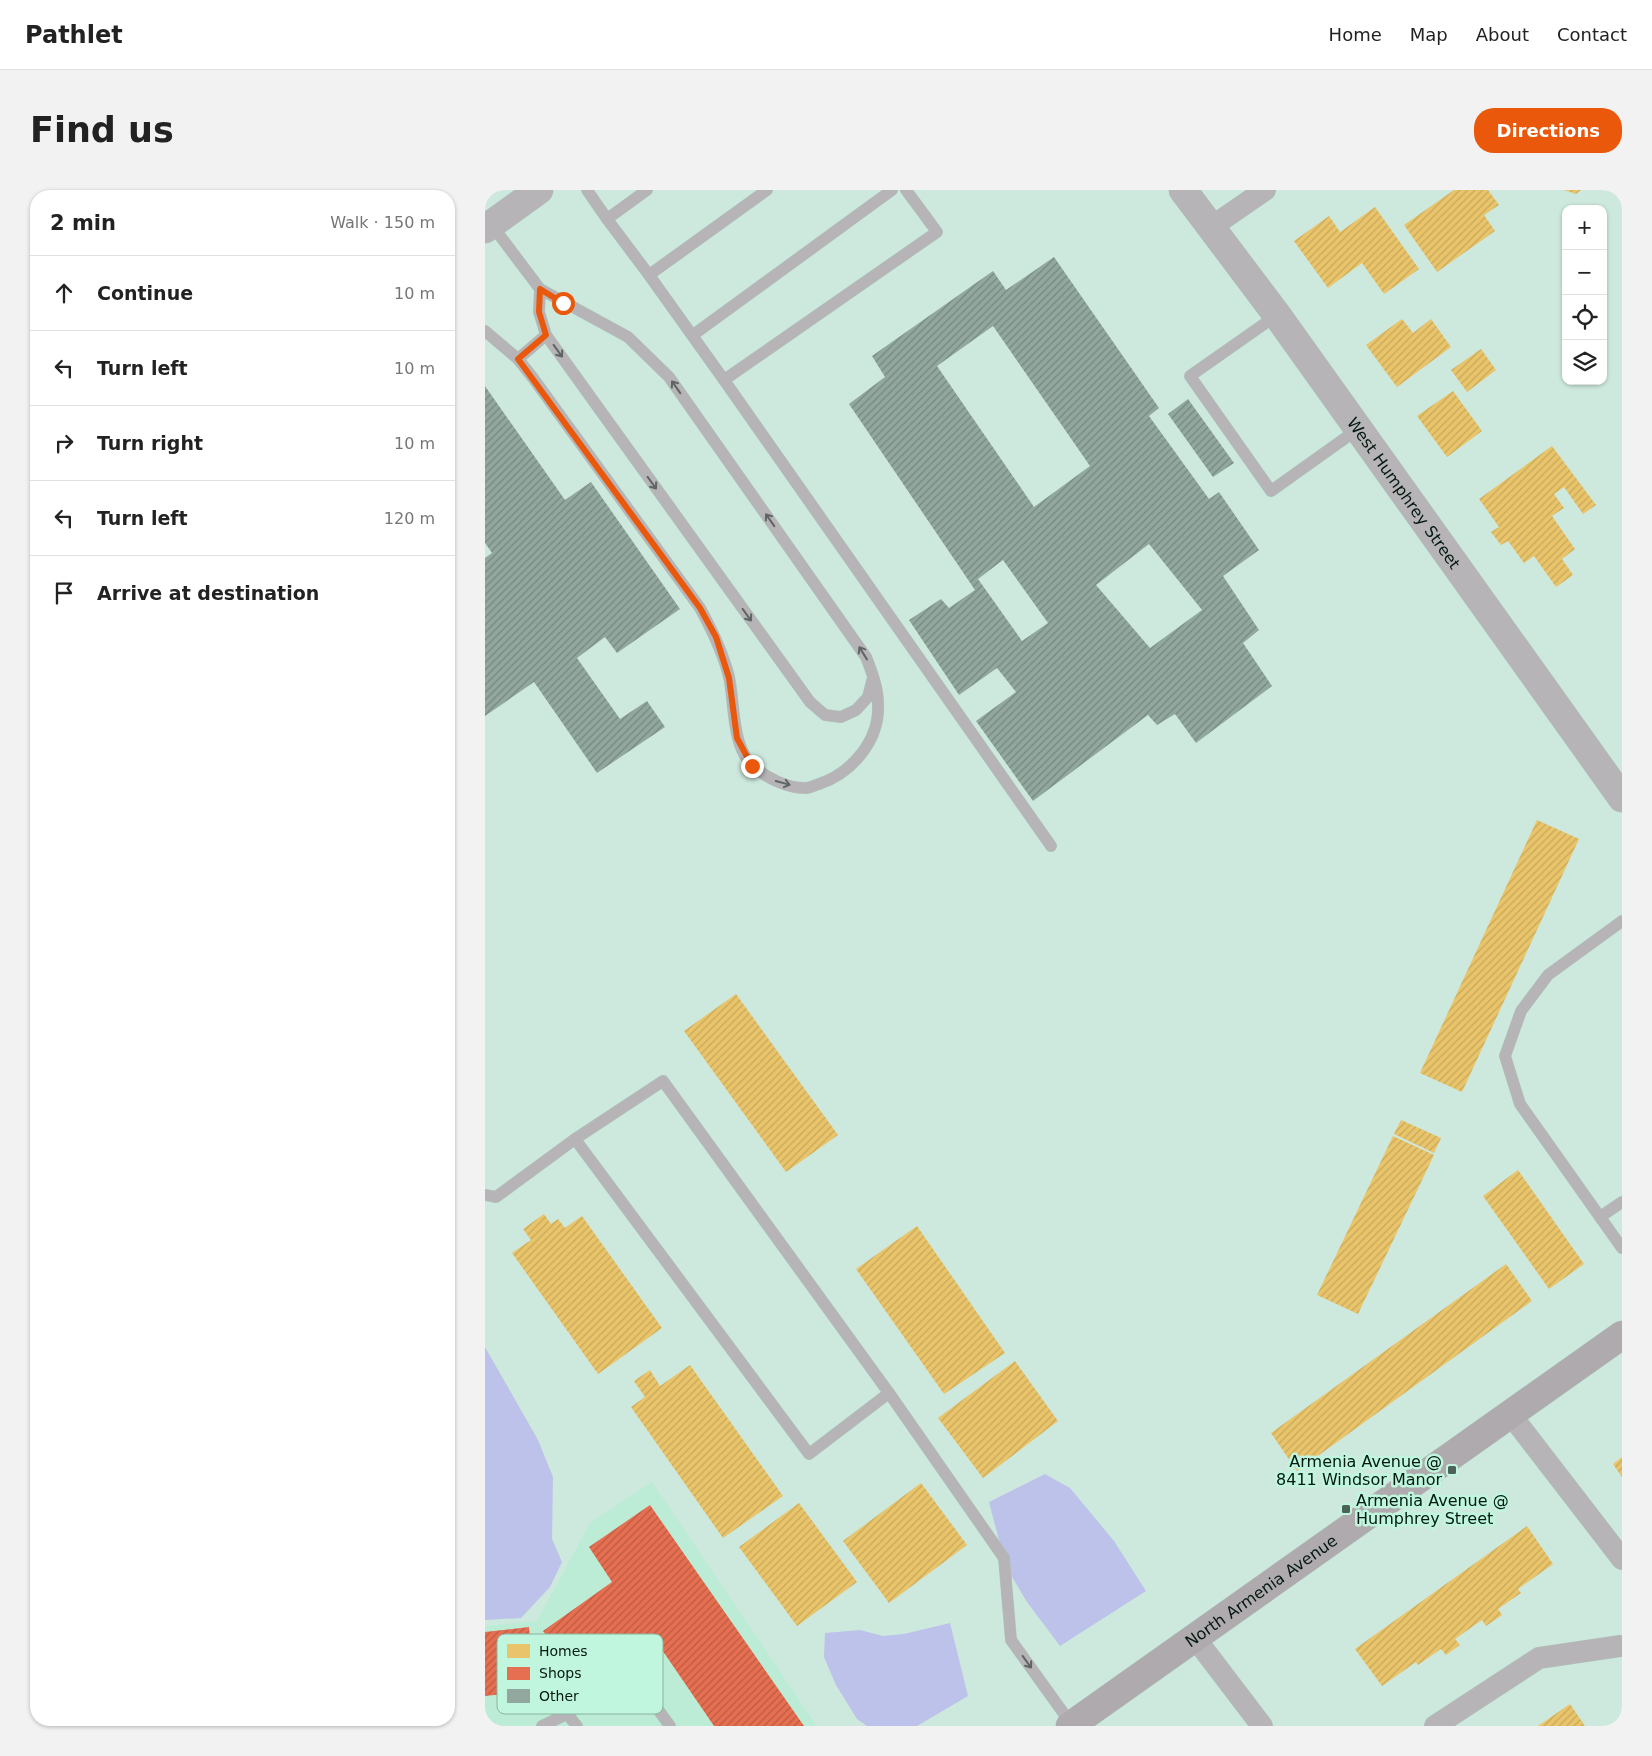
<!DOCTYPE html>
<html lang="en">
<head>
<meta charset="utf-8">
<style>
	:root { --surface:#fff; --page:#f2f2f2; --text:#222; --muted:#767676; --line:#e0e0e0; --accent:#ea580c }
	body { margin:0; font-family:"DejaVu Sans",sans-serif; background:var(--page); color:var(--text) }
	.controls { position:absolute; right:15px; top:15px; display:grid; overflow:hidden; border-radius:10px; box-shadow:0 1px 4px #0004 }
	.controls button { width:45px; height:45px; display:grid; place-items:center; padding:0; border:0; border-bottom:1px solid var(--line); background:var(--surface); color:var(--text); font:25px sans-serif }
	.stop { position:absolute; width:15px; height:15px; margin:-11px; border:4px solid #ea580c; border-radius:50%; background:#fff }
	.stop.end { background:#ea580c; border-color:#fff; box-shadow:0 1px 5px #0008 }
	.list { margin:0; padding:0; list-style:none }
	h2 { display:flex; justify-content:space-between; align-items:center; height:65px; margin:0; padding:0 20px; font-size:21px }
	h2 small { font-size:16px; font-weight:400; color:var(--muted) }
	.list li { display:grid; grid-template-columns:32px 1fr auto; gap:15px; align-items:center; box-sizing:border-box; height:75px; padding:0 20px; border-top:1px solid var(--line) }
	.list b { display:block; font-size:19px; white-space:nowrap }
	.list em { font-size:16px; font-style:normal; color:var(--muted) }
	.icon { flex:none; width:28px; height:28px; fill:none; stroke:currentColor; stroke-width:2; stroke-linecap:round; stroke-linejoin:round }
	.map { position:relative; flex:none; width:1137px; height:1536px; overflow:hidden; border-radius:20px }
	header { display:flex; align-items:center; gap:30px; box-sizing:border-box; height:70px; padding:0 25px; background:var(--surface); border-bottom:1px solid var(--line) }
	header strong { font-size:24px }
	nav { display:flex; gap:28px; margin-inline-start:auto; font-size:18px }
	.intro { display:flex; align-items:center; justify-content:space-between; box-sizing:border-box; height:120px; padding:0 30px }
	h1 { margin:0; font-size:35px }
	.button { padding:12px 22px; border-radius:20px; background:var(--accent); color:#fff; font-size:18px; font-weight:700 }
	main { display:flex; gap:30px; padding:0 30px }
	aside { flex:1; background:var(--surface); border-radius:20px; box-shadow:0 1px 4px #0004 }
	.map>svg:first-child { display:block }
	.built { fill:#bcebd6 }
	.water { fill:#bcc2ea }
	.homes { fill:url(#homes-hatch) }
	.shops { fill:url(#shops-hatch) }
	.building { fill:url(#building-hatch); fill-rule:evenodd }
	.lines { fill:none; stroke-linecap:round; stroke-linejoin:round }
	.service-casing { stroke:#b0c5bc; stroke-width:12 }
	.minor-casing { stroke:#b0c5bc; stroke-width:22 }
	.tertiary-casing { stroke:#b0c5bc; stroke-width:29 }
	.secondary-casing { stroke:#b0c5bc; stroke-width:29 }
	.service { stroke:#b6b4b6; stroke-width:11 }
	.minor { stroke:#b6b4b6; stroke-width:21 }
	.tertiary { stroke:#b6b4b6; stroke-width:28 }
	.secondary { stroke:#aeaaad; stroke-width:28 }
	.oneway { stroke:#5e6664 }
	.route { stroke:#ea580c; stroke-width:6 }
	.poi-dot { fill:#4b6258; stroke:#c0f6de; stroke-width:2 }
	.labels { text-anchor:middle; stroke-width:5; stroke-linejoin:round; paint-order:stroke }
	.street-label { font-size:16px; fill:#051911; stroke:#c0f6de }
	.poi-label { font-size:16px; fill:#051911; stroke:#c0f6de; text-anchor:end }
	.key { fill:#c0f6de; stroke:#88b4a0; stroke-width:1 }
	.key-label { font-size:14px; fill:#051911 }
</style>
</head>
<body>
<header>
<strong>Pathlet</strong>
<nav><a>Home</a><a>Map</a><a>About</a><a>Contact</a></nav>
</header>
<div class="intro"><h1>Find us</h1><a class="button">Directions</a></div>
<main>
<aside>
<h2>2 min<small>Walk · 150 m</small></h2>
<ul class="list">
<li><svg class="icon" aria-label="ahead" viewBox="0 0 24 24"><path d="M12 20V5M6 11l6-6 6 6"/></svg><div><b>Continue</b></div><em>10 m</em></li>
<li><svg class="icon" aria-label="left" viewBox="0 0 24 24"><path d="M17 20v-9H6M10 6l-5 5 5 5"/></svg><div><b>Turn left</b></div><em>10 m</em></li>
<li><svg class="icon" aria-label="right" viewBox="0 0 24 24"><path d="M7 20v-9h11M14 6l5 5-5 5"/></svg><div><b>Turn right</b></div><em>10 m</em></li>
<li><svg class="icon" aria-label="left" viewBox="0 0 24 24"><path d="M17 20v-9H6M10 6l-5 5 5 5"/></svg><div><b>Turn left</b></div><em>120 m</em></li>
<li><svg class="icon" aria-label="arrive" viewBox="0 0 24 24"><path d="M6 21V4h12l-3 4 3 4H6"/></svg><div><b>Arrive at destination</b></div></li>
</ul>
</aside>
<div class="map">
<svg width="1137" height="1536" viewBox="0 0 1137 1536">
	<defs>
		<pattern id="homes-hatch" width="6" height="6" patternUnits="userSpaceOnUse" patternTransform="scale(1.25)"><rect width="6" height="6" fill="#e9c46a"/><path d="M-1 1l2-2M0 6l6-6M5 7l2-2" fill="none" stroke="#c6a85b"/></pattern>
		<pattern id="shops-hatch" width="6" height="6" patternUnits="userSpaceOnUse" patternTransform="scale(1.25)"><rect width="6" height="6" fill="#e76f51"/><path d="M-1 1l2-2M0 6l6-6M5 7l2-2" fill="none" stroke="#b95a42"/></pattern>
		<pattern id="building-hatch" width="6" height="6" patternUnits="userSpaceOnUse" patternTransform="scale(1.25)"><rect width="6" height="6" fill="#92a89e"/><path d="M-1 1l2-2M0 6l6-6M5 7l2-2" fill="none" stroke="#75887f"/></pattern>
	</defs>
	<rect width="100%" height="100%" fill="#cde9dd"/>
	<!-- built -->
	<polygon class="built" points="167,1292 332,1536 0,1536 0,1436 52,1431 105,1333"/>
	<!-- water -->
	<g class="water">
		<polygon points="0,1157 53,1250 68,1287 67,1349 77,1372 65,1397 36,1428 0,1430"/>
		<polygon points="560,1284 585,1298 629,1351 661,1401 575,1456 542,1412 521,1377 504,1312"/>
		<polygon points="465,1433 483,1506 432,1536 382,1536 372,1529 351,1495 339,1467 340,1443 375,1440 398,1446 419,1444"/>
	</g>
	<!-- homes -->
	<g class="homes">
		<polygon points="969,0 1003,0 1014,15 999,25 1010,41 952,82 919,35"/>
		<polygon points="1079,0 1096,0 1091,4"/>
		<polygon points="890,17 934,79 899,104 877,73 843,98 809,51 844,26 855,42"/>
		<polygon points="917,129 928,143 946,129 966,157 912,197 881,155"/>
		<polygon points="996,159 1011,180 982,202 966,180"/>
		<polygon points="968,201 997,241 962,267 932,226"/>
		<polygon points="1067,256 1111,315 1098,324 1079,297 1069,304 1079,318 1067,326 1090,359 1077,369 1088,385 1071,397 1049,366 1039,373 1023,351 1016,355 1006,342 1014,337 994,309"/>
		<polygon points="1052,630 1094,649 977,902 935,883"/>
		<polygon points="251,804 353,945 301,982 199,841"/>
		<polygon points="916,930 956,948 949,963 909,944"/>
		<polygon points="908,946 949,965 873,1124 832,1105"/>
		<polygon points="1033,980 1099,1074 1064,1099 998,1006"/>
		<polygon points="59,1024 66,1034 73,1029 80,1038 97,1026 177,1138 113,1184 27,1063 46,1050 38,1039"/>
		<polygon points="432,1036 520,1163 459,1204 371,1079"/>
		<polygon points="1021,1074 1047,1111 812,1281 786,1243"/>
		<polygon points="530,1171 573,1231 498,1288 453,1228"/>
		<polygon points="205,1175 298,1306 238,1348 146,1217 160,1207 149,1191 165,1180 175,1196"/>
		<polygon points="1137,1267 1137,1287 1128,1274"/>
		<polygon points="436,1293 482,1355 404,1413 358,1351"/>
		<polygon points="314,1313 372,1392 312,1436 254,1357"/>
		<polygon points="1042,1336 1068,1374 1033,1399 1036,1403 1013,1419 1017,1425 1001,1436 997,1430 970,1449 975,1455 961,1465 956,1459 933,1475 931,1472 897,1496 870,1459"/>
		<polygon points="1085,1514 1100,1536 1053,1536"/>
	</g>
	<!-- shops -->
	<polygon class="shops" points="165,1315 319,1536 229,1536 173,1454 80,1519 65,1499 0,1506 0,1442 44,1437 48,1483 84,1479 58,1441 127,1392 104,1357"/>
	<!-- building -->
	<g class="building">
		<path d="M569 67 674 218 664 226 724 309 734 302 774 360 738 386 774 440 758 453 787 496 711 553 690 524 672 535 663 525 548 611 491 531 531 502 512 478 474 505 424 430 456 409 464 418 490 400 364 214 400 187 387 166 508 81 521 100ZM508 136 605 276 549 317 452 176ZM664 354 717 420 665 458 611 395ZM518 370 563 433 537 451 493 389Z"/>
		<polygon points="0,196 80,310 106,292 195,419 132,463 120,447 92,468 135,529 162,511 180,537 112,583 49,492 0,526 0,368 7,363 0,353"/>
		<polygon points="703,209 749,273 728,287 683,224"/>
	</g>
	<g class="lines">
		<defs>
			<g id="service">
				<polyline points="102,0 122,29 162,0"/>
				<polyline points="421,0 452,42 239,190 566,656"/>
				<polyline points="122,29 164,85"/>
				<polyline points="55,99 54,122 61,145 325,512 340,525 356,527 371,520 383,507 387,491"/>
				<polyline points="792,125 705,186 786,301 873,239"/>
				<path d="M0 141 33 169 48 188 215 418C227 440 238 462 244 487 250 514 246 557 269 577 282 588 302 598 320 598 325 598 330 595 334 594 367 583 395 550 393 514 393 498 387 482 381 467L184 187 143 147 55 99 6 34"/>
				<polyline points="208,145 407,0"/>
				<polyline points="33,169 61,145"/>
				<polyline points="239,190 164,85 282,0"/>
				<polyline points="90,949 178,891 404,1203"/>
				<polyline points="0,1005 11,1007 90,949 324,1264 404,1203 519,1368 526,1450 587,1535"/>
				<polyline points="1137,1012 1115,1027 1137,1058"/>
				<polyline points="1115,1027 1035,914 1020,866 1036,821 1063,785 1137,731"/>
				<polyline points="82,1524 92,1536"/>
				<polyline points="57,1536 82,1524 145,1481 185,1536"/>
			</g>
			<g id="minor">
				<polyline points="725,38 780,0"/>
				<polyline points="1026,1225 1137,1369"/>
				<polyline points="710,1448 777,1536"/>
				<polyline points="950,1536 1054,1468 1135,1456"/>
			</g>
			<g id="tertiary">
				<path id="s1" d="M698 0 792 125 1137 608"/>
				<polyline points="0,39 54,0"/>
			</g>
			<g id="secondary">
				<path id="s2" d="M585 1536 1137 1145"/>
			</g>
		</defs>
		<!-- service casing -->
		<use href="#service" class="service-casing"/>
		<!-- minor casing -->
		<use href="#minor" class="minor-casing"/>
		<!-- tertiary casing -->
		<use href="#tertiary" class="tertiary-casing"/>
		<!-- secondary casing -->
		<use href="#secondary" class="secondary-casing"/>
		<!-- service -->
		<use href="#service" class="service"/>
		<!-- minor -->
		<use href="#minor" class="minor"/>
		<!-- tertiary -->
		<use href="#tertiary" class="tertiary"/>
		<!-- secondary -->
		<use href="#secondary" class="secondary"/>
	</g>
	<!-- one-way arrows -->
	<defs><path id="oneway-shaft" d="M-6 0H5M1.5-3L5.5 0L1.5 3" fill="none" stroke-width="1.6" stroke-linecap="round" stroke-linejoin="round" transform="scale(1.25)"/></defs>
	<g class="oneway">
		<use href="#oneway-shaft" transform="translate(73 161) rotate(54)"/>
		<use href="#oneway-shaft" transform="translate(191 197) rotate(-125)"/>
		<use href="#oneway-shaft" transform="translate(167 293) rotate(54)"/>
		<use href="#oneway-shaft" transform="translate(285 330) rotate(-125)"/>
		<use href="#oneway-shaft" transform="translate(262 425) rotate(54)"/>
		<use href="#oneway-shaft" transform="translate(378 463) rotate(-122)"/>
		<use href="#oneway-shaft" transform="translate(298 593) rotate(15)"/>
		<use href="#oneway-shaft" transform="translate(542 1472) rotate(54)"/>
	</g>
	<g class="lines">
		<!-- route -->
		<polyline class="route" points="78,113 55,99 54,122 61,145 33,169 215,418 231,447 244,488 252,548 267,576"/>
	</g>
	<!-- markers -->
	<g class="poi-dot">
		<rect x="962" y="1275" width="10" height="10" rx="2.5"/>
		<rect x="856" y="1314" width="10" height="10" rx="2.5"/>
	</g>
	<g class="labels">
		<!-- street labels -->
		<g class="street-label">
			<text dy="6" stroke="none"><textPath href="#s1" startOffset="375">West Humphrey Street</textPath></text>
			<text dy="6" stroke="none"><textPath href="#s2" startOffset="234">North Armenia Avenue</textPath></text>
		</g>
		<!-- poi labels -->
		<g class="poi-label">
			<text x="957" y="1277">Armenia Avenue @<tspan x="957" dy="18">8411 Windsor Manor</tspan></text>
			<text x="871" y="1316" text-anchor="start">Armenia Avenue @<tspan x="871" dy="18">Humphrey Street</tspan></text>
		</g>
	</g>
	<!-- legend -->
	<rect x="12" y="1444" width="166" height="80" rx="8" class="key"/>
	<rect x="22" y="1454" width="23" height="14" fill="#e9c46a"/>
	<rect x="22" y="1477" width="23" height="13" fill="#e76f51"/>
	<rect x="22" y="1499" width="23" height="14" fill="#92a89e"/>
	<g class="key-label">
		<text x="54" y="1466">Homes</text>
		<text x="54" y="1488">Shops</text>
		<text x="54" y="1511">Other</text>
	</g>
</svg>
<div class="controls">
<button>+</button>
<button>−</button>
<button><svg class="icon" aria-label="locate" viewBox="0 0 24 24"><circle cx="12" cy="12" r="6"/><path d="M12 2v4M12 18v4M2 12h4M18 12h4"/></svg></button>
<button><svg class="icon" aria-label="layers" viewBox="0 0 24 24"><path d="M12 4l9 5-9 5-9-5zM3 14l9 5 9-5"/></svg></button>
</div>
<div class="stop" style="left:78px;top:113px"></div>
<div class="stop end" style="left:267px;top:576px"></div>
</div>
</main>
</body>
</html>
